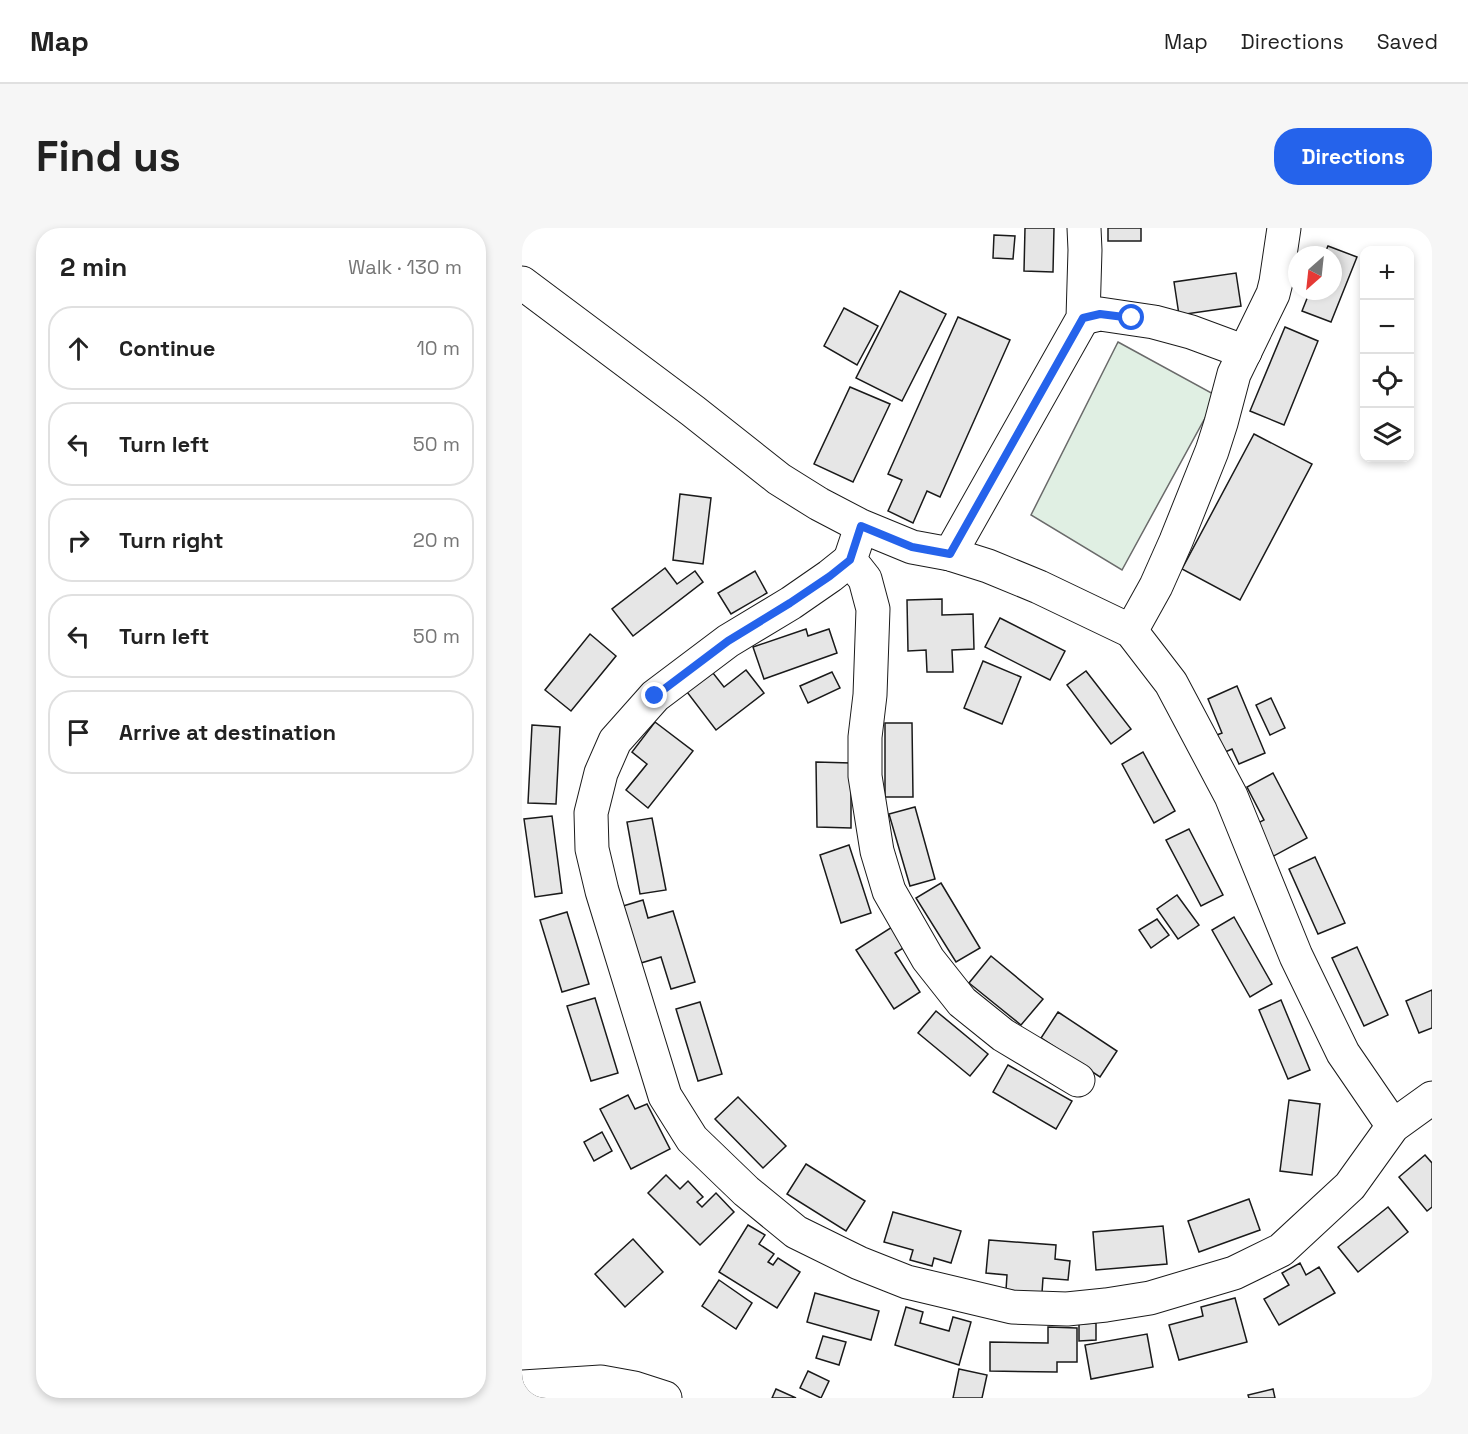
<!DOCTYPE html>
<html lang="en">
<head>
<meta charset="utf-8">
<style>
	:root { --surface:#fff; --page:#f6f6f6; --text:#222; --muted:#767676; --line:#e0e0e0; --accent:#2563eb }
	body { margin:0; font-family:"Space Grotesk",sans-serif; background:var(--page); color:var(--text) }
	.controls { position:absolute; right:18px; top:18px; display:grid; overflow:hidden; border-radius:12px; box-shadow:0 3px 9px #0003 }
	.controls button { width:54px; height:54px; display:grid; place-items:center; padding:0; border:0; border-bottom:2px solid var(--line); background:var(--surface); color:var(--text); font:30px sans-serif }
	.compass { position:absolute; left:766px; top:18px; width:54px; height:54px; border-radius:50%; background:var(--surface); box-shadow:0 3px 9px #0003; rotate:207deg }
	.stop { position:absolute; width:18px; height:18px; margin:-14px; border:4px solid #2563eb; border-radius:50%; background:#fff }
	.stop.end { background:#2563eb; border-color:#fff; box-shadow:0 2px 6px #0008 }
	.list { margin:0; padding:0; list-style:none }
	h2 { display:flex; justify-content:space-between; align-items:center; height:78px; margin:0; padding:0 24px; font-size:26px }
	h2 small { font-size:20px; font-weight:400; color:var(--muted) }
	.list li { display:grid; grid-template-columns:39px 1fr auto; gap:18px; align-items:center; box-sizing:border-box; height:84px; margin:0 12px 12px; padding:0 12px; border:2px solid var(--line); border-radius:24px }
	.list b { display:block; font-size:22px; white-space:nowrap }
	.list em { font-size:20px; font-style:normal; color:var(--muted) }
	.icon { flex:none; width:33px; height:33px; fill:none; stroke:currentColor; stroke-width:2; stroke-linecap:round; stroke-linejoin:round }
	.map { position:relative; flex:none; width:910px; height:1170px; overflow:hidden; border-radius:24px }
	header { display:flex; align-items:center; gap:36px; box-sizing:border-box; height:84px; padding:0 30px; background:var(--surface); border-bottom:2px solid var(--line) }
	header strong { font-size:28px }
	nav { display:flex; gap:33px; margin-inline-start:auto; font-size:21px }
	.intro { display:flex; align-items:center; justify-content:space-between; box-sizing:border-box; height:144px; padding:0 36px }
	h1 { margin:0; font-size:42px }
	.button { padding:15px 27px; border-radius:24px; background:var(--accent); color:#fff; font-size:21px; font-weight:700 }
	main { display:flex; gap:36px; padding:0 36px }
	aside { flex:1; background:var(--surface); border-radius:24px; box-shadow:0 3px 9px #0003 }
	.map>svg:first-child { display:block }
	.green { fill:#e0efe3; stroke:#6a6a6a; stroke-width:1.5 }
	.building { fill:#e6e6e6; stroke:#1a1a1a; stroke-width:1.5 }
	.lines { fill:none; stroke-linecap:round; stroke-linejoin:round }
	.minor-casing { stroke:#1a1a1a; stroke-width:35 }
	.minor { stroke:#fff; stroke-width:33 }
	.route { stroke:#2563eb; stroke-width:8 }
</style>
</head>
<body>
<header>
<strong>Map</strong>
<nav><a>Map</a><a>Directions</a><a>Saved</a></nav>
</header>
<div class="intro"><h1>Find us</h1><a class="button">Directions</a></div>
<main>
<aside>
<h2>2 min<small>Walk · 130 m</small></h2>
<ul class="list">
<li><svg class="icon" aria-label="ahead" viewBox="0 0 24 24"><path d="M12 20V5M6 11l6-6 6 6"/></svg><div><b>Continue</b></div><em>10 m</em></li>
<li><svg class="icon" aria-label="left" viewBox="0 0 24 24"><path d="M17 20v-9H6M10 6l-5 5 5 5"/></svg><div><b>Turn left</b></div><em>50 m</em></li>
<li><svg class="icon" aria-label="right" viewBox="0 0 24 24"><path d="M7 20v-9h11M14 6l5 5-5 5"/></svg><div><b>Turn right</b></div><em>20 m</em></li>
<li><svg class="icon" aria-label="left" viewBox="0 0 24 24"><path d="M17 20v-9H6M10 6l-5 5 5 5"/></svg><div><b>Turn left</b></div><em>50 m</em></li>
<li><svg class="icon" aria-label="arrive" viewBox="0 0 24 24"><path d="M6 21V4h12l-3 4 3 4H6"/></svg><div><b>Arrive at destination</b></div></li>
</ul>
</aside>
<div class="map">
<svg width="910" height="1170" viewBox="0 0 910 1170">
	<rect width="100%" height="100%" fill="#fff"/>
	<!-- green -->
	<polygon class="green" points="596,114 695,168 600,342 509,287"/>
	<!-- building -->
	<g class="building">
		<polygon points="503,0 532,0 531,44 502,43"/>
		<rect x="586" y="0" width="33" height="13"/>
		<polygon points="472,7 493,8 491,31 471,30"/>
		<polygon points="806,18 835,29 809,94 780,83 788,63 811,63 811,27 802,27"/>
		<polygon points="714,45 719,78 657,87 652,54"/>
		<polygon points="378,63 424,86 380,173 334,150"/>
		<polygon points="322,80 356,98 335,137 302,118"/>
		<polygon points="436,89 488,112 418,269 405,263 391,295 366,283 380,252 366,246"/>
		<polygon points="763,99 796,113 762,197 728,183"/>
		<polygon points="328,159 368,176 331,254 292,236"/>
		<polygon points="732,206 790,236 718,372 660,341"/>
		<polygon points="158,266 189,270 181,336 151,332"/>
		<polygon points="143,340 155,356 173,343 181,354 111,408 90,381"/>
		<polygon points="233,343 245,365 209,386 196,365"/>
		<polygon points="420,371 420,387 451,386 452,421 430,422 431,444 405,444 404,422 386,423 385,372"/>
		<polygon points="478,390 543,423 528,452 463,419"/>
		<polygon points="284,401 286,408 307,401 315,425 242,451 231,419"/>
		<polygon points="68,406 94,428 49,483 23,462"/>
		<polygon points="461,433 499,449 480,496 442,480"/>
		<polygon points="224,442 242,465 194,502 165,464 191,445 202,459"/>
		<polygon points="564,443 609,501 589,516 545,457"/>
		<polygon points="310,444 318,460 286,475 278,458"/>
		<polygon points="715,458 743,525 717,536 710,521 694,528 687,510 700,505 686,471"/>
		<polygon points="749,470 763,500 748,507 734,477"/>
		<polygon points="133,494 171,523 126,580 104,562 125,536 110,524"/>
		<polygon points="363,495 390,495 391,569 363,569"/>
		<polygon points="10,497 38,499 34,576 6,575"/>
		<polygon points="621,524 653,583 632,595 600,536"/>
		<polygon points="294,534 329,535 329,600 295,599"/>
		<polygon points="751,545 785,610 748,630 732,597 742,592 725,559"/>
		<polygon points="393,579 413,651 388,658 367,586"/>
		<polygon points="30,588 40,665 13,669 2,591"/>
		<polygon points="130,590 144,662 118,666 105,594"/>
		<polygon points="667,601 701,667 679,678 644,612"/>
		<polygon points="327,617 349,685 319,695 298,627"/>
		<polygon points="793,629 823,695 796,706 767,641"/>
		<polygon points="419,655 458,720 434,734 394,670"/>
		<polygon points="655,667 677,697 656,711 635,681"/>
		<polygon points="121,672 126,690 151,683 173,754 149,761 139,729 119,735 101,678"/>
		<polygon points="45,684 67,756 40,764 18,692"/>
		<polygon points="712,689 750,756 728,769 690,702"/>
		<polygon points="635,691 647,707 629,720 617,702"/>
		<polygon points="370,699 383,719 373,725 398,764 372,781 334,722"/>
		<polygon points="835,719 866,787 842,798 810,730"/>
		<polygon points="469,728 521,771 499,797 447,755"/>
		<polygon points="910,762 910,800 897,805 884,773"/>
		<polygon points="73,770 96,845 69,853 45,778"/>
		<polygon points="759,772 788,842 766,851 737,782"/>
		<polygon points="178,774 200,846 176,853 154,781"/>
		<polygon points="414,783 466,826 448,848 396,805"/>
		<polygon points="536,784 595,823 578,849 519,810"/>
		<polygon points="486,837 550,873 534,901 471,864"/>
		<polygon points="106,867 113,881 125,876 148,921 109,941 78,881"/>
		<polygon points="216,869 264,918 241,940 193,891"/>
		<polygon points="767,872 798,876 790,947 758,943"/>
		<polygon points="80,904 90,923 72,933 62,914"/>
		<polygon points="903,927 910,935 910,979 905,983 877,949"/>
		<polygon points="284,936 343,973 324,1003 265,966"/>
		<polygon points="144,947 158,961 166,953 181,969 175,974 180,979 194,965 212,984 178,1017 126,965"/>
		<polygon points="727,971 738,1002 677,1024 666,993"/>
		<polygon points="866,979 886,1004 836,1044 816,1019"/>
		<polygon points="371,984 439,1003 429,1035 412,1030 410,1038 388,1032 391,1022 362,1014"/>
		<polygon points="226,997 243,1007 237,1016 252,1026 246,1034 251,1037 256,1030 278,1044 255,1080 197,1044"/>
		<polygon points="641,998 645,1036 574,1042 571,1004"/>
		<polygon points="111,1011 141,1044 103,1079 73,1046"/>
		<polygon points="467,1012 534,1017 533,1031 548,1033 546,1052 521,1050 520,1065 484,1062 485,1047 464,1045"/>
		<polygon points="778,1035 784,1047 797,1039 813,1065 757,1097 742,1071 767,1057 760,1045"/>
		<polygon points="197,1052 230,1075 214,1101 180,1078"/>
		<polygon points="293,1065 357,1083 349,1112 285,1094"/>
		<polygon points="713,1070 725,1114 657,1132 647,1097 681,1088 679,1079"/>
		<polygon points="384,1079 401,1084 398,1095 427,1103 431,1089 449,1094 437,1137 373,1117"/>
		<polygon points="574,1095 574,1112 557,1113 557,1096"/>
		<polygon points="526,1099 555,1100 555,1134 535,1134 535,1144 468,1143 468,1114 526,1115"/>
		<polygon points="625,1106 631,1139 569,1151 563,1117"/>
		<polygon points="301,1108 324,1114 317,1137 294,1130"/>
		<polygon points="437,1141 465,1147 460,1170 431,1170"/>
		<polygon points="286,1143 307,1153 299,1170 278,1160"/>
		<polygon points="254,1161 274,1170 250,1170"/>
		<polygon points="751,1161 753,1170 727,1170 726,1167"/>
	</g>
	<g class="lines">
		<defs>
			<g id="minor">
				<polyline points="0,55 171,183 257,251 297,276 339,298 390,319 428,326 466,338 517,359 609,403 649,455 709,568 774,728 821,825 871,898"/>
				<polyline points="561,90 578,86 632,94 669,104 723,124"/>
				<polyline points="335,311 328,332 343,351 351,381 348,467 343,509 343,548 355,623 367,663 406,731 440,774 481,807 556,852"/>
				<polyline points="428,326 561,90 563,22 562,0"/>
				<polyline points="328,332 308,348 269,375 206,413 133,468 93,513 79,545 69,585 70,621 80,663 143,868 170,911 224,963 274,1004 337,1035 385,1054 490,1079 545,1081 584,1077 628,1070 712,1045 759,1022 828,958 871,898 910,870"/>
				<polyline points="609,403 634,358 654,313 690,223 699,195 712,146 751,66 754,54 762,0"/>
				<polyline points="0,1159 79,1154 112,1160 143,1170"/>
			</g>
		</defs>
		<!-- minor casing -->
		<use href="#minor" class="minor-casing"/>
		<!-- minor -->
		<use href="#minor" class="minor"/>
	</g>
	<g class="lines">
		<!-- route -->
		<polyline class="route" points="133,468 206,413 268,375 308,348 328,332 339,298 390,319 428,326 561,90 578,86 610,90"/>
	</g>
</svg>
<div class="controls">
<button>+</button>
<button>−</button>
<button><svg class="icon" aria-label="locate" viewBox="0 0 24 24"><circle cx="12" cy="12" r="6"/><path d="M12 2v4M12 18v4M2 12h4M18 12h4"/></svg></button>
<button><svg class="icon" aria-label="layers" viewBox="0 0 24 24"><path d="M12 4l9 5-9 5-9-5zM3 14l9 5 9-5"/></svg></button>
</div>
<svg class="compass" viewBox="-18 -18 36 36"><path d="M0-13l5 13h-10z" fill="#e53935"/><path d="M0 13l5-13h-10z" fill="#767676"/></svg>
<div class="stop" style="left:610px;top:90px"></div>
<div class="stop end" style="left:133px;top:468px"></div>
</div>
</main>
</body>
</html>
